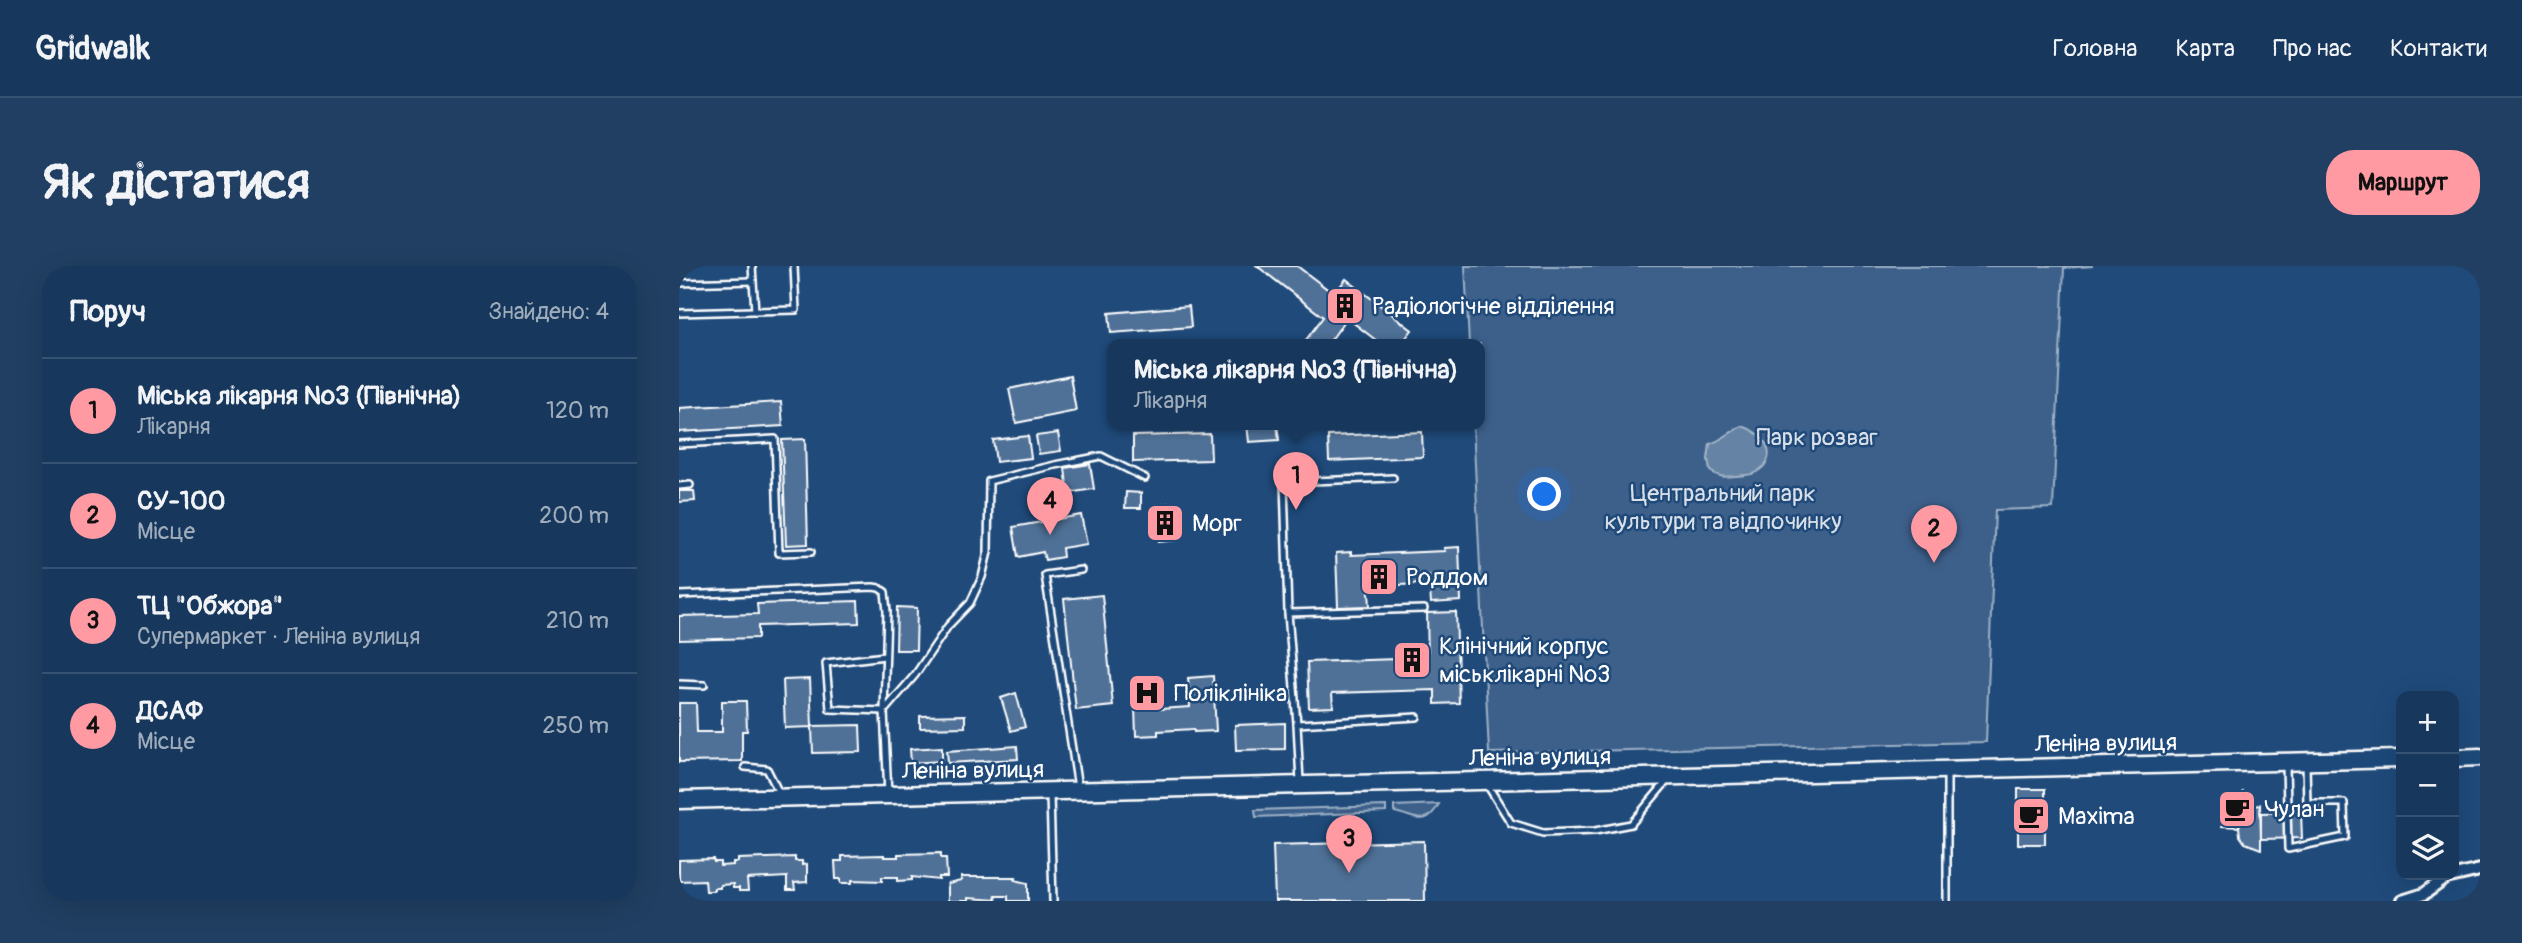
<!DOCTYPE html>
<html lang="uk">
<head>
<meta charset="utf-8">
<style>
	:root { --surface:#17385c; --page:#203f62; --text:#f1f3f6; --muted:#9eacbb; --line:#365272; --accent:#ff9aa2 }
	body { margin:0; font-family:Pangolin,sans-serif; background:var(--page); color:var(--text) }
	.controls { position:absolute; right:21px; bottom:21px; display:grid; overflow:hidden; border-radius:14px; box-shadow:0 7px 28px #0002 }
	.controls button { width:63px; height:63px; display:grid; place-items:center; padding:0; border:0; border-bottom:2px solid var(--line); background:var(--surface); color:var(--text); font:35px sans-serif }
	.you { position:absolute; left:866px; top:229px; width:24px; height:24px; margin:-18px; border:5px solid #fff; border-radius:50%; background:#1a73e8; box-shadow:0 0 0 10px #1a73e833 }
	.badge { display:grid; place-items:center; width:46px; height:46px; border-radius:50%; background:var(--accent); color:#111; font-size:23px; font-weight:700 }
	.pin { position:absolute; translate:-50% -58px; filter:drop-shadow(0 2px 4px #0008) }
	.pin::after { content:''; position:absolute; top:37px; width:24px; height:21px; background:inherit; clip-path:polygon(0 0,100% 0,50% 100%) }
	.popup { position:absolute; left:428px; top:73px; width:378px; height:91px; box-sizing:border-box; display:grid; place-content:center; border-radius:14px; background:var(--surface); filter:drop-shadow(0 2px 5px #0005); font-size:23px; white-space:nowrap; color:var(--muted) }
	.popup b { font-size:26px; color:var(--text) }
	.popup::after { content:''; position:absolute; left:50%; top:100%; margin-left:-14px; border:14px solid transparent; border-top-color:var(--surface) }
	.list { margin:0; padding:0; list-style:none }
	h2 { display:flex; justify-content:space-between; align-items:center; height:91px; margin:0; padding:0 28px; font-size:30px }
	h2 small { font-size:23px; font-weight:400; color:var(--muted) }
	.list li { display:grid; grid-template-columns:46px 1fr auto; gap:21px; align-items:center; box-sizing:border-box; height:105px; padding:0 28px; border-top:2px solid var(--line) }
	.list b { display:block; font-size:26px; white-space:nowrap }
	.list p { margin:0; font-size:23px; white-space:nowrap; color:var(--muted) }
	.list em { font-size:23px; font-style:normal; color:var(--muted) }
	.icon { flex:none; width:38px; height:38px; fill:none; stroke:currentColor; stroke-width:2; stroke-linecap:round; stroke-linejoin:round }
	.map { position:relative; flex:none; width:1801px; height:635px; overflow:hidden; border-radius:28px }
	header { display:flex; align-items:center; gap:42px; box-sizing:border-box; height:98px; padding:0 35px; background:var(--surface); border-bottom:2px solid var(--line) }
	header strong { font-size:33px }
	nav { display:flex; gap:38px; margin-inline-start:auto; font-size:24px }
	.intro { display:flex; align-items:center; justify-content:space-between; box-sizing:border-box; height:168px; padding:0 42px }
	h1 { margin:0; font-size:49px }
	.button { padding:18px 32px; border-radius:28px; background:var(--accent); color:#111; font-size:24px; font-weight:700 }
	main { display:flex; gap:42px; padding:0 42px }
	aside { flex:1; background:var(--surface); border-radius:28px; box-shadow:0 7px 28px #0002 }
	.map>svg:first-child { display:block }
	.green { fill:#3c618b; stroke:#9eb0c5; stroke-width:2 }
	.water { fill:#6583a4; stroke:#a3b5c8; stroke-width:2 }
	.building { fill:#507197; stroke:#fff; stroke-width:2 }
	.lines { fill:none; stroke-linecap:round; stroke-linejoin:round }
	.service-casing { stroke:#fff; stroke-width:10 }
	.minor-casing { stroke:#fff; stroke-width:16 }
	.secondary-casing { stroke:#fff; stroke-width:21 }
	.service { stroke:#1f4a7a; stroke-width:5 }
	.minor { stroke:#1f4a7a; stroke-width:10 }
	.secondary { stroke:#1f4a7a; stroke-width:16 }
	.labels { text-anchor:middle; stroke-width:5; stroke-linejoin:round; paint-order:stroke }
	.poi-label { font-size:24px; fill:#fff; stroke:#1f4a7a; text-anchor:start }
	.park-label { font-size:24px; fill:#d8dfe8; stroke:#1f4a7a }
	.street-label { font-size:24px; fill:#fff; stroke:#1f4a7a }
</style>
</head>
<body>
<header>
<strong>Gridwalk</strong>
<nav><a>Головна</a><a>Карта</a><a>Про нас</a><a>Контакти</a></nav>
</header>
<div class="intro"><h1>Як дістатися</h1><a class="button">Маршрут</a></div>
<main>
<aside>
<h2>Поруч<small>Знайдено: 4</small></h2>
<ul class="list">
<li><span class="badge">1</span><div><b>Міська лікарня №3 (Північна)</b><p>Лікарня</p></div><em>120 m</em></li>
<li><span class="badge">2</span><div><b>СУ-100</b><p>Місце</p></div><em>200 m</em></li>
<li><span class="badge">3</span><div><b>ТЦ &quot;Обжора&quot;</b><p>Супермаркет · Леніна вулиця</p></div><em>210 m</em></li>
<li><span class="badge">4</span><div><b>ДСАФ</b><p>Місце</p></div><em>250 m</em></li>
</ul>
</aside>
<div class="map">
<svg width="1801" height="635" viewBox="0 0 1801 635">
	<rect width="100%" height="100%" fill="#1f4a7a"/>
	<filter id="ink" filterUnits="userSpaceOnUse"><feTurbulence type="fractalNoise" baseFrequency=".0143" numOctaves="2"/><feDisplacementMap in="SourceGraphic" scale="14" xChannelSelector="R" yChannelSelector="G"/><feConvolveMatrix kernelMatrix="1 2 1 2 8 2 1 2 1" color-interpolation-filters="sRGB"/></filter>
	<g filter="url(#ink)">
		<!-- green -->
		<g class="green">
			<polygon points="786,0 1414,0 1385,2 1374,242 1316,244 1307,476 810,487 794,158 801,158 801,78 790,78"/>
			<path d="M760 538C746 563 737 550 715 546V540Z"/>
			<polygon points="707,540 707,546 577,551 576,544"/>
		</g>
		<!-- water -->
		<path class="water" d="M1063 160C1084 166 1102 190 1079 205 1072 210 1065 209 1057 210 1044 211 1042 212 1031 205L1029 193 1031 178C1043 174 1051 166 1063 160Z"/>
		<!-- building -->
		<g class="building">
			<polygon points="578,0 618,0 655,28 667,13 733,64 722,78 702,78 668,52 649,78 624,78 644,51"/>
			<polygon points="510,40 512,61 432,67 430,47"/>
			<polygon points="391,110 397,145 337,157 330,123"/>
			<polygon points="102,136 104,160 0,166 0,142"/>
			<polygon points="568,158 598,158 600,174 570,176"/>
			<polygon points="743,166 744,191 650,195 649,170"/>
			<polygon points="379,167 382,185 360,188 357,170"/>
			<polygon points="531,168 532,194 454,196 454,170"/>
			<polygon points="349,170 352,192 317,196 314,174"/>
			<polygon points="126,173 129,278 107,279 103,174"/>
			<polygon points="411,198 415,223 389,227 386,202"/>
			<polygon points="0,225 15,225 16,235 0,236"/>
			<polygon points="447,226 462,227 462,242 446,242"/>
			<polygon points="493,237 498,274 480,276 475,240"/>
			<polygon points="402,249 408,278 383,282 384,291 366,294 364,286 339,291 334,261"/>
			<polygon points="780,281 782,335 752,337 750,309 742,310 742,318 698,320 698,312 689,312 691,340 659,341 657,287 672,286 672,289 766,285 765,282"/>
			<polygon points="423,329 434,440 397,444 385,333"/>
			<polygon points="179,335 180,357 79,360 79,372 0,374 0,350 79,348 78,338"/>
			<polygon points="218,341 238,342 237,384 217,384"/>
			<polygon points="777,346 780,437 756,438 756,424 653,427 654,441 630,442 628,396 749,392 748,347"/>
			<polygon points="534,410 537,465 515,466 515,463 479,465 479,469 457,470 455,413 480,412 481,443 511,441 509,412"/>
			<polygon points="131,413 133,460 181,459 182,486 134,487 133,461 106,462 104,414"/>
			<polygon points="337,427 346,461 332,465 322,432"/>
			<polygon points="43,435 67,435 68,465 63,465 63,495 0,496 0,437 17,437 18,466 43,466"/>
			<polygon points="286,449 286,461 241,462 241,450"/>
			<polygon points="606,457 606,483 557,484 556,459"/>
			<polygon points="338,480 339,493 269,497 268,485"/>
			<polygon points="263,481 263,495 232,497 231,483"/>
			<rect x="1339" y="523" width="27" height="55"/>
			<polygon points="1564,526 1570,542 1561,552 1560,561 1543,560 1551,537"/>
			<polygon points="1581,538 1582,573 1582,583 1566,577 1561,570 1560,561 1566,545"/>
			<polygon points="1622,546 1623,572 1582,573 1582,547"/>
			<polygon points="745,575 746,635 596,635 594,579"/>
			<polygon points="262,587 262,592 267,592 268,611 260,611 260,614 233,611 233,614 219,615 219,611 203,611 203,615 173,614 173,617 162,617 162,613 157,613 156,595 163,595 163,590 205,589 205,591 219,591 219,588"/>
			<polygon points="116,591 116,595 123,595 123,599 128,598 128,616 115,617 116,624 108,624 108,611 68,613 69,625 60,625 60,622 54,622 54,618 41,619 41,622 35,622 35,625 27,625 26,614 0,615 0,594 34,593 35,596 41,596 41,600 54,599 54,596 59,596 59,593"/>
			<polygon points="282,611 337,611 336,614 349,617 349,635 329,635 329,630 316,630 317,634 289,632 289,635 269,635 269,618 282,615"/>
		</g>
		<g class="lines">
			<defs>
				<g id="service">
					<polyline points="73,0 76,45"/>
					<polyline points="0,17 74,15"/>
					<polyline points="0,47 117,44 115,0"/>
					<polyline points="0,178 96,173 100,287 132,286"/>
					<polyline points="0,220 11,219"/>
					<polyline points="0,329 194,321 200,322 206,326 208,346 205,445 209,528"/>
					<polyline points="609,347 605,216 714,212"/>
					<polyline points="206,390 147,397 151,443 205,445 236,409 269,360 291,337 303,311 309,286 310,215 376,199 422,190 466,212"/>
					<polyline points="0,418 25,419"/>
					<polyline points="618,458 609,347 745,343"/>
					<polyline points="1607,499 1609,583 1666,571 1665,537 1628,537 1627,498"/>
					<polyline points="66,501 88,503 101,529"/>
					<polyline points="1268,506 1268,635"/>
					<polyline points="621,516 618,458 738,451"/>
					<polyline points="807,517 832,557 864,567 916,565 952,558 988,515"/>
					<polyline points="399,522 366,309 402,304"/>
					<polyline points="371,529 374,635"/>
				</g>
				<polyline id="minor" points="1723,635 1745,628 1767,612 1801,604"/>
				<g id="secondary">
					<polyline points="1775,492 1801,491"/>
					<polyline points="0,534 1722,493"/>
				</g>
			</defs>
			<!-- service casing -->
			<use href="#service" class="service-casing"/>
			<!-- minor casing -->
			<use href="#minor" class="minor-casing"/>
			<!-- secondary casing -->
			<use href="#secondary" class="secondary-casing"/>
			<!-- service -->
			<use href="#service" class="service"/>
			<!-- minor -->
			<use href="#minor" class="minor"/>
			<!-- secondary -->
			<use href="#secondary" class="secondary"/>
		</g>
	</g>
	<!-- icons -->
	<defs>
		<symbol id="building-square" viewBox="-11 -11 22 22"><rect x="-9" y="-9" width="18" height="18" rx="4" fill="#ff9aa2" stroke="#1f4a7a"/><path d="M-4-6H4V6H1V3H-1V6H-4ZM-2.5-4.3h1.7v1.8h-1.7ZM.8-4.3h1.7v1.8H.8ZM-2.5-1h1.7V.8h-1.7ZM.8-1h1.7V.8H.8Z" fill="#111"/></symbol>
		<symbol id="hospital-square" viewBox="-11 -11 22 22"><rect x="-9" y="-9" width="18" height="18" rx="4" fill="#ff9aa2" stroke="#1f4a7a"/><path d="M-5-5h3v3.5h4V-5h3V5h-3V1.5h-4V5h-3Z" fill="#111"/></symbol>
		<symbol id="cafe-square" viewBox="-11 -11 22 22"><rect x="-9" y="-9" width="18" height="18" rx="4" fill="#ff9aa2" stroke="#1f4a7a"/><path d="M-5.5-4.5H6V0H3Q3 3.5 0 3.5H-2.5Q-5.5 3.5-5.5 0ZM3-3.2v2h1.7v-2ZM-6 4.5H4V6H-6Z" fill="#111"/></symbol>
	</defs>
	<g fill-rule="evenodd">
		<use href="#building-square" x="644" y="18" width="44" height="44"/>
		<use href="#building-square" x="464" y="235" width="44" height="44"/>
		<use href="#building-square" x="678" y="289" width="44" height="44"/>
		<use href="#building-square" x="711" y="372" width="44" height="44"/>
		<use href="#hospital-square" x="446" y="405" width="44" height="44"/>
		<use href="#cafe-square" x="1536" y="521" width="44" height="44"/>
		<use href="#cafe-square" x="1330" y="528" width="44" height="44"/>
	</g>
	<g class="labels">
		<!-- poi labels -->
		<g class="poi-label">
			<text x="693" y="48">Радіологічне відділення</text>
			<text x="513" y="265">Морг</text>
			<text x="727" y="319">Роддом</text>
			<text x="760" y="388">Клінічний корпус<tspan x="760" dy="28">міськлікарні №3</tspan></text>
			<text x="495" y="435">Поліклініка</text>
			<text x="1585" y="551">Чулан</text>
			<text x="1379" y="558">Maxima</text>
		</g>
		<!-- park labels -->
		<g class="park-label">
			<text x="1138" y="179">Парк розваг</text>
			<text x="1044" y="235">Центральний парк<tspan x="1044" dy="28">культури та відпочинку</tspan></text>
		</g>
		<!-- street labels -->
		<g class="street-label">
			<text transform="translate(1427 477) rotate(-1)" y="8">Леніна вулиця</text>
			<text transform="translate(861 491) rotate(-1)" y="8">Леніна вулиця</text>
			<text transform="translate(294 504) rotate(-1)" y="8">Леніна вулиця</text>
		</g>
	</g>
</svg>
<div class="controls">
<button>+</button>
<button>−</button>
<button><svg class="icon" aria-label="layers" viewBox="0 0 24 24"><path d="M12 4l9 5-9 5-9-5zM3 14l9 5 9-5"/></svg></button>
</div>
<div class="you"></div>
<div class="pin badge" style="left:617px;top:244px">1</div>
<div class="popup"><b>Міська лікарня №3 (Північна)</b>Лікарня</div>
<div class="pin badge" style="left:1255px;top:297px">2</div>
<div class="pin badge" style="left:670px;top:607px">3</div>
<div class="pin badge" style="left:371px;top:269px">4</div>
</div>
</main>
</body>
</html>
